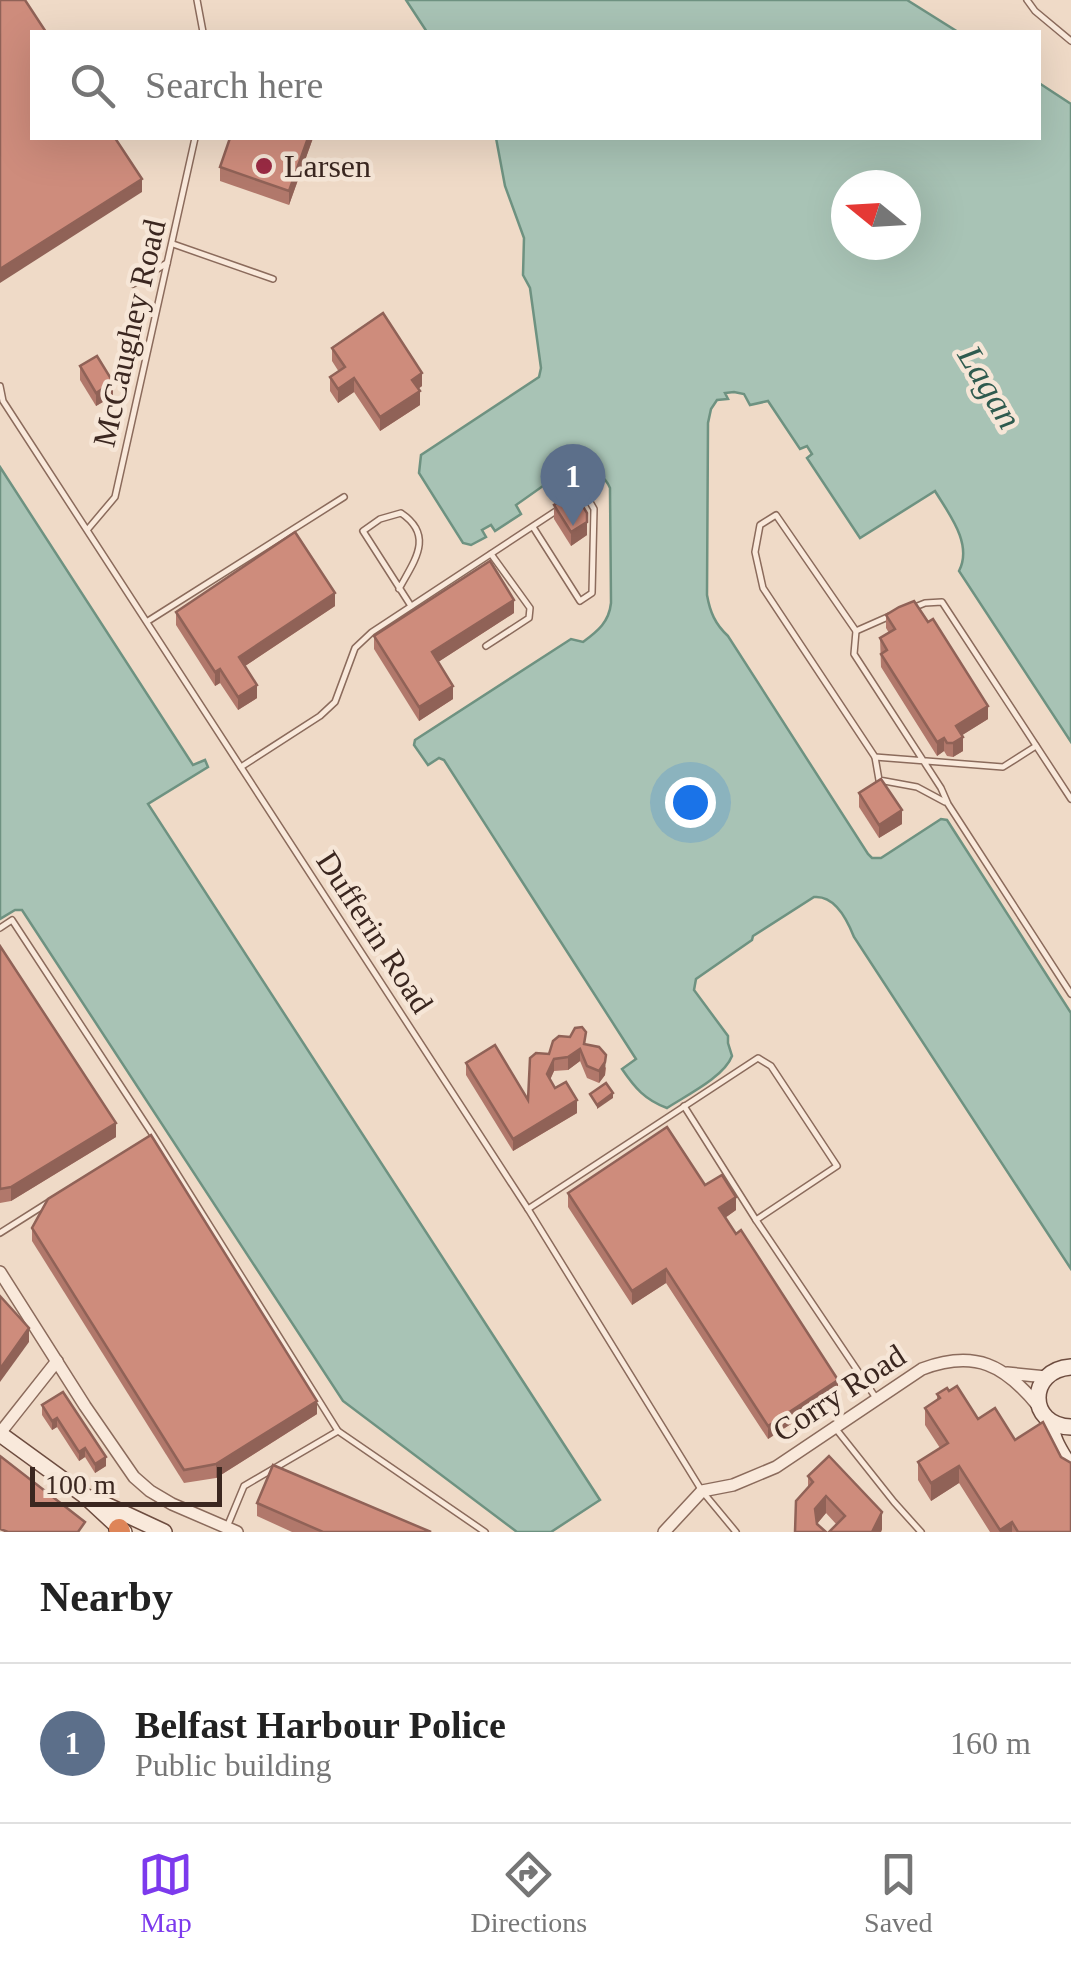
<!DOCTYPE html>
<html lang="en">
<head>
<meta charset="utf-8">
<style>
	:root { --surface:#fff; --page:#f2f2f2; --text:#222; --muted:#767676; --line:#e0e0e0; --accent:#7c3aed }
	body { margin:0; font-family:"Times New Roman",serif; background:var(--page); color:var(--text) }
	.compass { position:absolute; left:831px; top:170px; width:90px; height:90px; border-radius:50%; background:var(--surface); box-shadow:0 10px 40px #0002; rotate:288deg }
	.scale { position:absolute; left:30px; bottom:25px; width:192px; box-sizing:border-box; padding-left:10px; border:5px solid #3b2720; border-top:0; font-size:28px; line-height:35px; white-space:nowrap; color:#3b2720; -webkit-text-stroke:8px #f6e6d7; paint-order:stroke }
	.you { position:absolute; left:690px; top:802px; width:35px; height:35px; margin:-25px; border:8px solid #fff; border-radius:50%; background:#1a73e8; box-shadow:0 0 0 15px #1a73e833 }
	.badge { display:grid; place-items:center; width:65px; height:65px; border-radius:50%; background:var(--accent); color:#fff; font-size:32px; font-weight:700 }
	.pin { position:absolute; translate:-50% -82px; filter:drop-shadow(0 2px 5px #0008) }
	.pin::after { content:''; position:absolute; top:52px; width:35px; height:30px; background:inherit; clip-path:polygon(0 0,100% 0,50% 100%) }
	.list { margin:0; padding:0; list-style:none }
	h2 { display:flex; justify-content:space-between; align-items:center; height:130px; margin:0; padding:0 40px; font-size:42px }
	h2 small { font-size:32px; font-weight:400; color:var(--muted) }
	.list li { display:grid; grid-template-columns:65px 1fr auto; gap:30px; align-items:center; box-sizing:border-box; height:160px; padding:0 40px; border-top:2px solid var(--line) }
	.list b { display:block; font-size:38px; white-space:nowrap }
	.list p { margin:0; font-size:32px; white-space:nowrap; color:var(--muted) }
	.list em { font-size:32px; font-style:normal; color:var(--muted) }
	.icon { flex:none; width:55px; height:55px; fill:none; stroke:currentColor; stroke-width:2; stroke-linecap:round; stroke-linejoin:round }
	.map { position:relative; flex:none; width:1071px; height:1532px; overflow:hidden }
	.search { position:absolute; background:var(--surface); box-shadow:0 10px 40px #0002; left:30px; right:30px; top:30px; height:110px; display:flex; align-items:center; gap:25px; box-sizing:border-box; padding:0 35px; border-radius:0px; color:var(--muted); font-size:38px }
	.sheet { height:290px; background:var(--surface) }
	nav { display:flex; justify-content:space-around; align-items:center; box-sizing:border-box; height:140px; border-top:2px solid var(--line); background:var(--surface); font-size:28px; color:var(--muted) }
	nav a { display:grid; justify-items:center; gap:5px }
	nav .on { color:var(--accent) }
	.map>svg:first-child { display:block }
	.water { fill:#a8c3b5; stroke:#6e9281; stroke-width:2.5; fill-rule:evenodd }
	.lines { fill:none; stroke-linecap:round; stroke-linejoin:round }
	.lane-casing { stroke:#8b6b5c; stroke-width:8 }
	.street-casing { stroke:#8b6b5c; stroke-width:14 }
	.secondary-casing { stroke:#6d4c3f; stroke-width:18 }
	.highway-casing { stroke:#593a30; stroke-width:22 }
	.lane { stroke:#f9e9db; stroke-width:5 }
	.street { stroke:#f9e9db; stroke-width:11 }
	.secondary { stroke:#f9e9db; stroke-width:15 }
	.highway { stroke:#de8558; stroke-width:20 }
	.wall { fill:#b1786b }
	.shaded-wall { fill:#906257 }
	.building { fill:#ce8c7c; stroke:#906257; stroke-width:2.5 }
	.poi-dot { fill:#9b2b44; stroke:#f6e6d7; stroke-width:4 }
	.labels { text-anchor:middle; stroke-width:9; stroke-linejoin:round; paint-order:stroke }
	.poi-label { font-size:32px; fill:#3b2720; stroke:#f6e6d7; text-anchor:start }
	.street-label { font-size:32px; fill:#3b2720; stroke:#f6e6d7 }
	.water-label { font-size:35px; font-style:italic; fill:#2f5b4f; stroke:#f6e6d7 }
</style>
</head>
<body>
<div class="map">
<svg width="1071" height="1532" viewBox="0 0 1071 1532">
	<rect width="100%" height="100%" fill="#efdac7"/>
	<!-- water -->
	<g class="water">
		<polygon points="406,0 907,0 958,32 427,32"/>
		<path d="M1039 83 1071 104V742L959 571C973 544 949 514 935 491L860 538 807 458 812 454 807 446 800 449 768 401 750 405 744 394 734 392 725 393 728 399 717 400 711 409 708 423 707 595C710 612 715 624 728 636L868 854 872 858H881L941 819 947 820 1071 1013V1269L854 937C847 919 835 895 814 897L753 936 752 940 696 979 694 990 728 1036V1043L732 1056C724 1077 687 1095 667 1108 645 1100 635 1088 622 1069L636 1059 444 760 439 758 428 765 414 745 415 740 571 639 583 642C598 631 609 622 611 603L610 488C605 476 595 470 581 469L562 480 557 476 516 505 521 514 495 531 491 525 482 530 486 537 471 545 463 543 419 473 421 455 539 377 541 368 530 288 523 275 524 238 505 186 496 138H1038ZM906 185V245H846V185Z"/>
		<polygon points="0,467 193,765 205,760 208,767 148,804 600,1500 551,1532 517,1532 343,1401 22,910 15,910 0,919"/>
	</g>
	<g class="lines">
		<defs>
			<g id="lane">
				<polyline points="197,0 203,32"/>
				<polyline points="1027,0 1035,11 1071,41"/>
				<polyline points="173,244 273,279"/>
				<polyline points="133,284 167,263"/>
				<polyline points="0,386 3,401 528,1209 702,1491 736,1532"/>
				<polyline points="533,527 580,601 592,593 594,509 586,495 572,500"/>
				<polyline points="88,529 115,497 195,138"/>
				<path d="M399 589C414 561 435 536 401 513L380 519 363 531 411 606"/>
				<polyline points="915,607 925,603 942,602 1071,799"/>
				<polyline points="148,621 344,497"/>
				<polyline points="856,631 890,616"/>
				<polyline points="486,646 529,618 530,608 491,554"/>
				<polyline points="1036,746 1003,767 875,757 763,588 755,552 760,525 776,515 856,631 854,654 941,788 948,804 1071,994"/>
				<polyline points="875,757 879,780 917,787 945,802"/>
				<polyline points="241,767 320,716 335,702 355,648 372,632 559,509"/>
				<polyline points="0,928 12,920 153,1135 338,1431"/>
				<polyline points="684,1106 756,1220"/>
				<polyline points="528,1209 758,1058 771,1066 837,1166 756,1220 876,1398"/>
				<polyline points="0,1233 49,1202"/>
				<polyline points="836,1429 894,1502 921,1532"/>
				<polyline points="227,1527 244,1486 338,1431 485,1532"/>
			</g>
			<g id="street">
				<polyline points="0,1272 85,1406 134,1477 150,1491 172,1504 237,1532"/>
				<polyline points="1007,1373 1046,1377"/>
				<polyline points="0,1433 57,1361"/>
				<path d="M664 1532 702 1491 733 1485 776 1467 922 1369C975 1349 1005 1365 1039 1407"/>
			</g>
			<g id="secondary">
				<path d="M1071 1367C1027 1370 1027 1426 1071 1427"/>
				<path d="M1052 1423C1050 1439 1063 1455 1071 1469"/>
				<polyline points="0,1434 84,1495 124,1532"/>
				<polyline points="93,1499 164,1532"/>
			</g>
			<polyline id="highway" points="119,1529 120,1532"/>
		</defs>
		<!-- lane casing -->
		<use href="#lane" class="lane-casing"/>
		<!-- street casing -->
		<use href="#street" class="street-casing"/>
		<!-- secondary casing -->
		<use href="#secondary" class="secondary-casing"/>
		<!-- highway casing -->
		<use href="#highway" class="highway-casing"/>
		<!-- lane -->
		<use href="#lane" class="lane"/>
		<!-- street -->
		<use href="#street" class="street"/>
		<!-- secondary -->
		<use href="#secondary" class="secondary"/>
		<!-- highway -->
		<use href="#highway" class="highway"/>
	</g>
	<!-- wall -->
	<g class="wall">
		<polygon points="313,138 289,205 220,181 220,167"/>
		<polygon points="332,348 422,386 418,389 420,405 380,431 354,392 338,403 330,391 330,377 339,372 332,361"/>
		<polygon points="80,366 113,396 96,406 80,380"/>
		<polygon points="554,505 587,513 587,535 571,546 554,519"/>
		<polygon points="335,606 245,666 257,698 238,710 220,683 215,686 176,625 176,612"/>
		<polygon points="514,613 438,662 453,699 419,721 374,649 374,636"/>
		<polygon points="886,615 988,719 962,735 963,751 953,757 947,756 944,751 937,756 881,667 880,638 889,633 886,628"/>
		<polygon points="859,793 902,824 879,838 859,807"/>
		<polygon points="0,946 116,1137 11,1201 0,1203"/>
		<polygon points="570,1037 586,1044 606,1068 605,1075 599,1083 587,1078 580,1061 568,1070 554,1071 550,1079 555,1088 577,1113 513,1151 466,1075 466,1063 528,1100 549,1054"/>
		<polygon points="705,1185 736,1210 725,1218 838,1393 768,1439 666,1283 632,1305 568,1207 568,1193"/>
		<polygon points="32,1228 317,1414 216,1478 184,1483 32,1241"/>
		<polygon points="63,1392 106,1466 95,1473 85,1457 79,1461 57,1427 52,1430 42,1415 42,1405"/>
		<polygon points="937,1394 978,1419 1071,1532 990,1532 959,1483 931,1501 918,1480 918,1462 940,1448 925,1425 925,1408 937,1400"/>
		<polygon points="808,1476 882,1529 881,1532 829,1532 837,1525 826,1513 817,1524 795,1532 808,1488"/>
		<polygon points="257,1503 431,1532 292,1532 257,1516"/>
	</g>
	<!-- shaded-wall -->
	<g class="shaded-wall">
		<polygon points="308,138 313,138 289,205 289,191"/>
		<polygon points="142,179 142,192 0,283 0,269"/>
		<polygon points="422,373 422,386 412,393 412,380"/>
		<polygon points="354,378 354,392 338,403 338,389"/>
		<polygon points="113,382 113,396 96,406 96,393"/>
		<polygon points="420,391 420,405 380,431 380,417"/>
		<polygon points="587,522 587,535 571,546 571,532"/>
		<polygon points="335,593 335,606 239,670 239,657"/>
		<polygon points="514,600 514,613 432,666 432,652"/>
		<polygon points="220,669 220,683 215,686 215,672"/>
		<polygon points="257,685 257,698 238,710 238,697"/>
		<polygon points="453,686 453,699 419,721 419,707"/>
		<polygon points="988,706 988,719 956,739 956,726"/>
		<polygon points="963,737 963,751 953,757 953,743"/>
		<polygon points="944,738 944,751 937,756 937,742"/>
		<polygon points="902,810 902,824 879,838 879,825"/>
		<polygon points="580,1049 580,1061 568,1070 568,1057"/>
		<polygon points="606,1055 605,1075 599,1083 599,1071"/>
		<polygon points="554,1059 554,1071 547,1087 547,1074"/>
		<polygon points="613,1093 613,1098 597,1109 597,1105"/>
		<polygon points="577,1100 577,1113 513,1151 513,1139"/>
		<polygon points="116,1123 116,1137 11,1201 11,1187"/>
		<polygon points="736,1197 736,1210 719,1222 719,1208"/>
		<polygon points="666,1269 666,1283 632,1305 632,1291"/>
		<polygon points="29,1328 29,1342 0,1382 0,1369"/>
		<polygon points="838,1380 838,1393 768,1439 768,1426"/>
		<polygon points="317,1401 317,1414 216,1478 216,1464"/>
		<polygon points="57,1418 57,1427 52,1430 52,1421"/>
		<polygon points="85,1448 85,1457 79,1461 79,1452"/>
		<polygon points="106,1457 106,1466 95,1473 95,1464"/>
		<polygon points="959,1466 959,1483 931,1501 931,1483"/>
		<polygon points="826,1496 826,1513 815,1526 815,1509"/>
		<polygon points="882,1512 882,1529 881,1532 872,1532"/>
		<polygon points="1012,1522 1012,1532 1000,1532 1000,1530"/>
	</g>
	<!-- building -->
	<g class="building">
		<polygon points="0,0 25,0 46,32 32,32 32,138 115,138 142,179 0,269"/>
		<polygon points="230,138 308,138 289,191 220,167"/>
		<polygon points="383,313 422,373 412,380 420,391 380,417 354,378 338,389 330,377 345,367 332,348"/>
		<polygon points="97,356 113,382 96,393 80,366"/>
		<polygon points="574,492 587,513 587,522 571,532 554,505"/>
		<polygon points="295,532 335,593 239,657 257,685 238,697 220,669 215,672 176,612"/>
		<polygon points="490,561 514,600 432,652 453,686 419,707 374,636"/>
		<polygon points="914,601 928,622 933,619 988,706 956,726 963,737 953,743 947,743 944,738 937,742 881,654 887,650 880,638 895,629 886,615 899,607"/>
		<polygon points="881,779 902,810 879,825 859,793"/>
		<polygon points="0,946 116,1123 11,1187 0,1189"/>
		<polygon points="582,1027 586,1032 584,1044 599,1047 606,1055 605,1062 599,1071 587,1066 580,1049 568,1057 554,1059 547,1074 555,1088 566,1082 577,1100 513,1139 466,1063 495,1045 528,1100 530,1058 536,1053 549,1054 553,1041 559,1036 570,1037 575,1028"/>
		<polygon points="606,1083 613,1093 597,1105 590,1094"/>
		<polygon points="667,1127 705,1185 722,1175 736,1197 719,1208 736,1234 741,1230 838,1380 768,1426 666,1269 632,1291 568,1193"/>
		<polygon points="151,1135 317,1401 216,1464 184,1470 32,1228 48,1199"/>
		<polygon points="0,1296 29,1328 0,1369"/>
		<polygon points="957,1386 978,1419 995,1408 1015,1440 1043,1422 1061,1457 1071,1463 1071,1532 1018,1532 1012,1522 1000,1530 959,1466 931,1483 918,1462 948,1443 925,1408 940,1398 937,1394 947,1388 949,1391"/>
		<polygon points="63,1392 106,1457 95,1464 85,1448 79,1452 57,1418 52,1421 42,1405"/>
		<polygon points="0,1456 85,1522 78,1532 8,1532 0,1529"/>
		<polygon points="829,1456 882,1512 872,1532 829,1532 845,1516 826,1496 815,1509 817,1524 826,1532 795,1532 796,1501 813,1482 808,1476"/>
		<polygon points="273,1465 431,1532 323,1532 257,1503"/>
	</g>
	<!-- markers -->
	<circle class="poi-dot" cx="264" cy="166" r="10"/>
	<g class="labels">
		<!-- poi labels -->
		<g class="poi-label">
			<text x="284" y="177">Larsen</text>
		</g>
		<!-- street labels -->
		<g class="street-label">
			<text transform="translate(129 333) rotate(-77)" y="11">McCaughey Road</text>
			<text transform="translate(375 932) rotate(57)" y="11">Dufferin Road</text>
			<text transform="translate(839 1393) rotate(-33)" y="11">Corry Road</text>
		</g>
		<!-- water labels -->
		<g class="water-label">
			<text transform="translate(990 387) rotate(59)" y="12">Lagan</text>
		</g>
	</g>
</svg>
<svg class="compass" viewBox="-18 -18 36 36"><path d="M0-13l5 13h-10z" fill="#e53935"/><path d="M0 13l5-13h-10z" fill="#767676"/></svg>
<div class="scale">100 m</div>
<div class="you"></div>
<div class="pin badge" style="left:573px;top:526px;background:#5c6f8a">1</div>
<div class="search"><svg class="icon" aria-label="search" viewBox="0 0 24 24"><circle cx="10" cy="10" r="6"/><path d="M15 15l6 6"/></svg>Search here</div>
</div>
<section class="sheet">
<h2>Nearby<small></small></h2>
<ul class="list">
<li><span class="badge" style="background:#5c6f8a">1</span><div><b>Belfast Harbour Police</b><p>Public building</p></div><em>160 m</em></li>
</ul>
</section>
<nav>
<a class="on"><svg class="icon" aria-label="map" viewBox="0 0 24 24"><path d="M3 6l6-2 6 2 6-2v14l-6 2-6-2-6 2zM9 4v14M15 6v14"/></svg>Map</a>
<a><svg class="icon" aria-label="directions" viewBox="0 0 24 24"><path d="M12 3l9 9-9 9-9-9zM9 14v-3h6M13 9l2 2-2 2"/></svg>Directions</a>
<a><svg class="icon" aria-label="saved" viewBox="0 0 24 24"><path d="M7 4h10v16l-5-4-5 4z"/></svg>Saved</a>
</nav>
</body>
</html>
